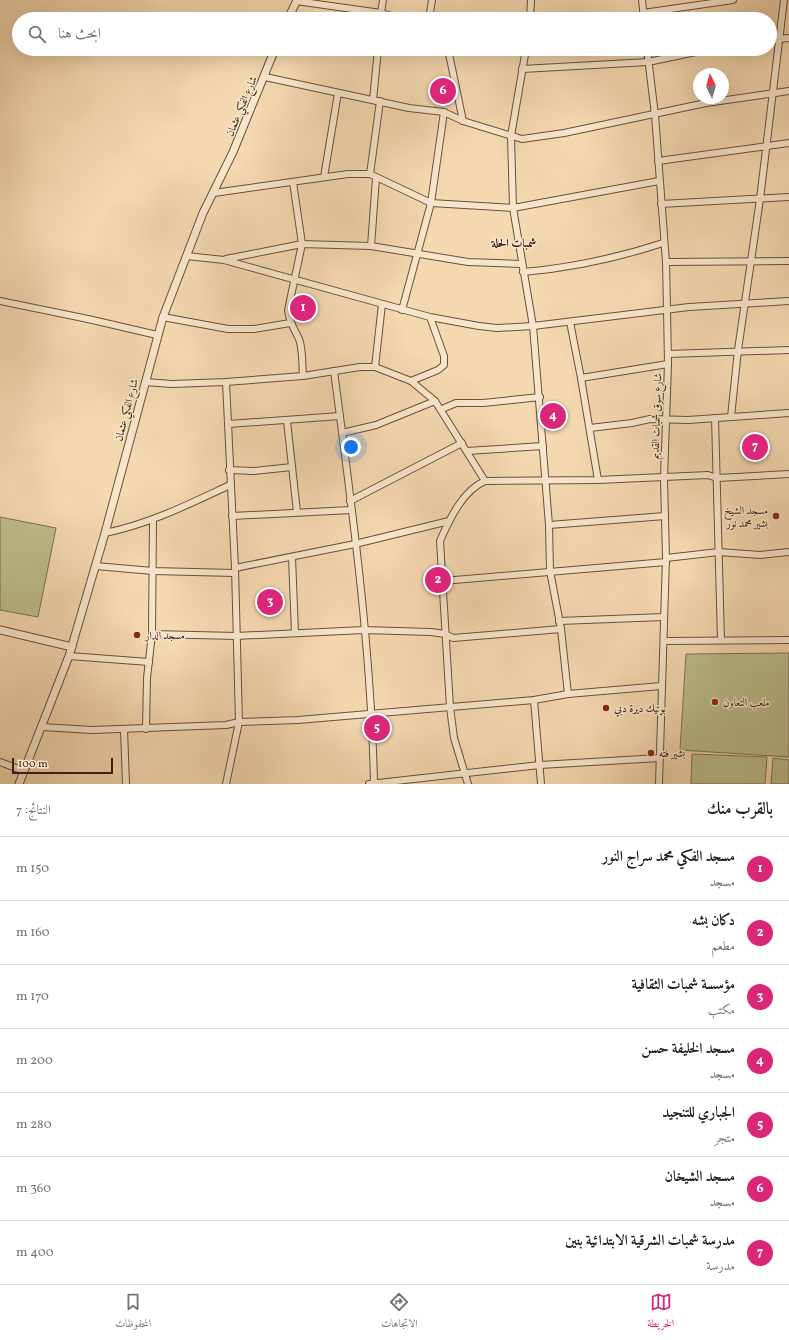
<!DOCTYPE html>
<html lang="ar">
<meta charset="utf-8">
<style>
body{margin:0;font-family:Vollkorn,Amiri,serif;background:#f2f2f2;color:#202124;direction:rtl}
.compass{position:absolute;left:693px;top:68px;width:36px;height:36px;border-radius:50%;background:#fff;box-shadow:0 4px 16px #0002;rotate:355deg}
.scale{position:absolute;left:12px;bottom:10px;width:101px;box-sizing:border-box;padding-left:4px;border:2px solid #3b2115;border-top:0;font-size:11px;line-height:14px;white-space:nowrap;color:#3b2115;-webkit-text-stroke:3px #f8e6cc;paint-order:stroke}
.you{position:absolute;left:351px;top:447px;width:14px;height:14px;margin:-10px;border:3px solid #fff;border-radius:50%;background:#1a73e8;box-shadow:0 0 0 6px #1a73e833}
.badge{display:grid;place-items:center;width:26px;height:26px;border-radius:50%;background:#db2777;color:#fff;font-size:13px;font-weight:700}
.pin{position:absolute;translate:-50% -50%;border:2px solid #fff;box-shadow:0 1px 4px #0006}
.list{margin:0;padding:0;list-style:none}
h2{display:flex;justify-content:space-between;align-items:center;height:52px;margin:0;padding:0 16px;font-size:17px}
h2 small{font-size:13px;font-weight:400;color:#757577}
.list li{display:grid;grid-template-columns:26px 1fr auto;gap:12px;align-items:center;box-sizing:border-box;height:64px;padding:0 16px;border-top:1px solid #e0e0e0}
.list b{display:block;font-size:15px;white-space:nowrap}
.list p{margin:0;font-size:13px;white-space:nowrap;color:#757577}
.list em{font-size:13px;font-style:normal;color:#757577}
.icon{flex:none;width:22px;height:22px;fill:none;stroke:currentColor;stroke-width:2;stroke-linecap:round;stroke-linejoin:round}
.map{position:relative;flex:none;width:789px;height:784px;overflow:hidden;direction:ltr}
.search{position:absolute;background:#fff;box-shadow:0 4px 16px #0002;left:12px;right:12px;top:12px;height:44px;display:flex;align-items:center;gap:10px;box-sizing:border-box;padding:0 14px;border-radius:22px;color:#757577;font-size:15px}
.sheet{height:500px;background:#fff}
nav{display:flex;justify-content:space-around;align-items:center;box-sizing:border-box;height:56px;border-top:1px solid #e0e0e0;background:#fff;font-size:11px;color:#757577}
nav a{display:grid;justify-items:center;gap:2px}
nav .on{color:#db2777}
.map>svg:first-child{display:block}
.green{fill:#bcbe8b;stroke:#7c7050}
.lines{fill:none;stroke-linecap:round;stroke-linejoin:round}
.minor-casing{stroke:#694f3c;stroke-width:8}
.tertiary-casing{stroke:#694f3c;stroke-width:9}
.minor{stroke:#f8e6cc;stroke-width:6}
.tertiary{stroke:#f8e6cc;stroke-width:7}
.poi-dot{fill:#8f2418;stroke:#f8e6cc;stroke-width:1.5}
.labels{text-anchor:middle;stroke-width:3;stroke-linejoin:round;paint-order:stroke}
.street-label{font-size:11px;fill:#3b2115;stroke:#f8e6cc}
.poi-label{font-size:11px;fill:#3b2115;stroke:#f8e6cc;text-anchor:start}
.neighbourhood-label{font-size:12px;font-weight:bold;fill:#3b2115;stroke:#f8e6cc}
</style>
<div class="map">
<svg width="789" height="784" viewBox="0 0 789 784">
<rect width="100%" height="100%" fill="#f4d8b0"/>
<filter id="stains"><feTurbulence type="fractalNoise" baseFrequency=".005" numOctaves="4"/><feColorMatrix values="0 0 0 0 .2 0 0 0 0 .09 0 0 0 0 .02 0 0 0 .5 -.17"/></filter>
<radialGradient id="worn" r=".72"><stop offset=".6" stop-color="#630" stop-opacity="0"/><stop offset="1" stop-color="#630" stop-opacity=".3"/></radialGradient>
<g class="green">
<polygon points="0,517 56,528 38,617 0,610"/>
<polygon points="789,653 789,757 680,750 686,654"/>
<polygon points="692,754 767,757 765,784 691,784"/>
<polygon points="773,758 789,760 789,784 771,784"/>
</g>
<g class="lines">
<defs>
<g id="minor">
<polyline points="642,0 644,19"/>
<polyline points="296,1 381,13 402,19"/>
<polyline points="643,13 733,0"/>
<polyline points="380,19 383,0"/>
<polyline points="429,19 432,0"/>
<polyline points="530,19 531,0"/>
<polyline points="770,40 789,38"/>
<polyline points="448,49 463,121"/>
<polyline points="526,49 511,136 513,208 533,326 549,525 550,571 561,629 568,694"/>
<polyline points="647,49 655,115 666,262 667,309 668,364 664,478 666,558 659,784"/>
<polyline points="522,69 648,62 710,49"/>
<polyline points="265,77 409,108 444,112 463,121 522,139 564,133 706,103 789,91"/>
<polyline points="373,100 378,49"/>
<polyline points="658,161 789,143"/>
<polyline points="370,174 380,101"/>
<polyline points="324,177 338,93"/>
<path d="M 293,182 L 302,244 L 288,310 C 289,322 294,328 299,339 C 303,349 302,365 303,376"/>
<polyline points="214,193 348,174 370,174 431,203 513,208 659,181"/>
<polyline points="661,204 789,197"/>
<polyline points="371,246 376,178"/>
<polyline points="187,256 224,260 430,317 479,326 497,328 533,326 689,307 789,301"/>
<polyline points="226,259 302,244 371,246 468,262 521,264"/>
<polyline points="666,262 789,261"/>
<path d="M 523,272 C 571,268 617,258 663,243"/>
<polyline points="0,301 88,319 157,335"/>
<polyline points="402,310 431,203 444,112"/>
<polyline points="163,317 228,329 254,329 290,323"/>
<polyline points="570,322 581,378 598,480"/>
<polyline points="668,354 789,350"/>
<polyline points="375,367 382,304"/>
<path d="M 334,371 C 352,508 371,645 374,783"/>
<polyline points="581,378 668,364"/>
<polyline points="411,381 438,370 444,365 444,356 430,317"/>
<polyline points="145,382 172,384 226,382 303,376 360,367 375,367 411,381 435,401 485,481"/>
<polyline points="442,409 456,403 483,403 540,397"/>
<polyline points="731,417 738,350 760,199 784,0"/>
<polyline points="715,418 721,640"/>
<polyline points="287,421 297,512"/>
<polyline points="228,424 340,416"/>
<polyline points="590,428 632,423 650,419 688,420 789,413"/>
<polyline points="342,433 376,425 435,401"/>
<polyline points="467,451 543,446"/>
<polyline points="229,470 253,471 292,467"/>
<polyline points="350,501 462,443"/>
<polyline points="232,516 351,510"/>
<polyline points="549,525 665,516"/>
<path d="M 105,533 C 150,524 189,504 230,485"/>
<polyline points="292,557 295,633"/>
<polyline points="666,558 719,552 760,555 789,552"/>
<polyline points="96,566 153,571 235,573"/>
<polyline points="235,568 355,544 449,521"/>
<polyline points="443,581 666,562"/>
<polyline points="559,621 664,617"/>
<polyline points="152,634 236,636 364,630 431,632 445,634 453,638 561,629"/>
<polyline points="664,641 789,640"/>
<polyline points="69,656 149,662"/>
<polyline points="534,700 541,784"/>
<polyline points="42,727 92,730 226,725 239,722 298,720 534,700 568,694 661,686"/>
<polyline points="124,729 126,784"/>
<polyline points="146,729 147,678 152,634 153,520"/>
<polyline points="0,762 24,771"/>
<polyline points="226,784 239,722 235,568 226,382"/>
<polyline points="369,784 540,765 660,758"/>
<path d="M 468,784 L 454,738 L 450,707 L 440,541 C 449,520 463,490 485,481 L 598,480 L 708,475 L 717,478 L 789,474"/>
</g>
<g id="tertiary">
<polyline points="288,19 297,0"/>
<polyline points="0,630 72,647"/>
<polyline points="19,784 69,656 105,533 163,317 203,213 233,152 275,49"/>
</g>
</defs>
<use href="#minor" class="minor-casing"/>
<use href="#tertiary" class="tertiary-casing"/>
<use href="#minor" class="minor"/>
<use href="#tertiary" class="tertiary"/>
</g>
<g class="poi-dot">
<circle cx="776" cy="516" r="4"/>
<circle cx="137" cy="635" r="4"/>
<circle cx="715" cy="702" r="4"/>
<circle cx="606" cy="708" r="4"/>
<circle cx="651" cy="753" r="4"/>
</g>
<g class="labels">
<g class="street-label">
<text transform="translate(241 106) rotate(-67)" y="4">شارع الفكي عثمان</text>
<text transform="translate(126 410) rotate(-75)" y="4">شارع الفكي عثمان</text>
<text transform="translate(656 416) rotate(-88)" y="4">شارع سوق شمبات القديم</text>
</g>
<g class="poi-label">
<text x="768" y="514" text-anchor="end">مسجد الشيخ<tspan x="768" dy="13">بشير محمد نور</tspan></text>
<text x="145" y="639">مسجد الدار</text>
<text x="723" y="706">ملعب التعاون</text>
<text x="614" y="712">بوتيك ديرة دبي</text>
<text x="659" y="757">بشير فته</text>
</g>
<g class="neighbourhood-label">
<text x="514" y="247">شمبات الحلة</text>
</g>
</g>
<rect width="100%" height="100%" filter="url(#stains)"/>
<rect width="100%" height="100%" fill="url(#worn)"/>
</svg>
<svg class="compass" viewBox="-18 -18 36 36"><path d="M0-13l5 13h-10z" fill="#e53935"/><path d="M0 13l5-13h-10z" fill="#757577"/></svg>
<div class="scale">100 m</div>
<div class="you"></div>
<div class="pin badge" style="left:303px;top:308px">1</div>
<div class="pin badge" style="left:438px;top:580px">2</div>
<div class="pin badge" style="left:270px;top:602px">3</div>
<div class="pin badge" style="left:553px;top:416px">4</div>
<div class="pin badge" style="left:377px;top:728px">5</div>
<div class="pin badge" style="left:443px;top:91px">6</div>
<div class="pin badge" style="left:755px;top:447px">7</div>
<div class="search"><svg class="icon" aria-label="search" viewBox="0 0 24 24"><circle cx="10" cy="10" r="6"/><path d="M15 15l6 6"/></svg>ابحث هنا</div>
</div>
<section class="sheet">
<h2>بالقرب منك<small>النتائج: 7</small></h2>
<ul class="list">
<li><span class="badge">1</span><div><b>مسجد الفكي محمد سراج النور</b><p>مسجد</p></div><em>150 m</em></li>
<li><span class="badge">2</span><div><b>دكان بشه</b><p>مطعم</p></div><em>160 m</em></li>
<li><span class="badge">3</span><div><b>مؤسسة شمبات الثقافية</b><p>مكتب</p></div><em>170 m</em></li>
<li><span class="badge">4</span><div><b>مسجد الخليفة حسن</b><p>مسجد</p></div><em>200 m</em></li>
<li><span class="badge">5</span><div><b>الجباري للتنجيد</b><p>متجر</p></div><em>280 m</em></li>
<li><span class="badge">6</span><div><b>مسجد الشيخان</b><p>مسجد</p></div><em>360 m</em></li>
<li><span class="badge">7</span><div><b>مدرسة شمبات الشرقية الابتدائية بنين</b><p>مدرسة</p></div><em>400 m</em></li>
</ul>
</section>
<nav>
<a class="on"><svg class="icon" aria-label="map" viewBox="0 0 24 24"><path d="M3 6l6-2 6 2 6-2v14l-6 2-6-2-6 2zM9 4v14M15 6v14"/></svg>الخريطة</a>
<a><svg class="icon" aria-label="directions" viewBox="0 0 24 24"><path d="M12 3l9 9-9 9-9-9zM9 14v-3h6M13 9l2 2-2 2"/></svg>الاتجاهات</a>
<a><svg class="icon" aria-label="saved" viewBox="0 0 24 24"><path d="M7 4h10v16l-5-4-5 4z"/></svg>المحفوظات</a>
</nav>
